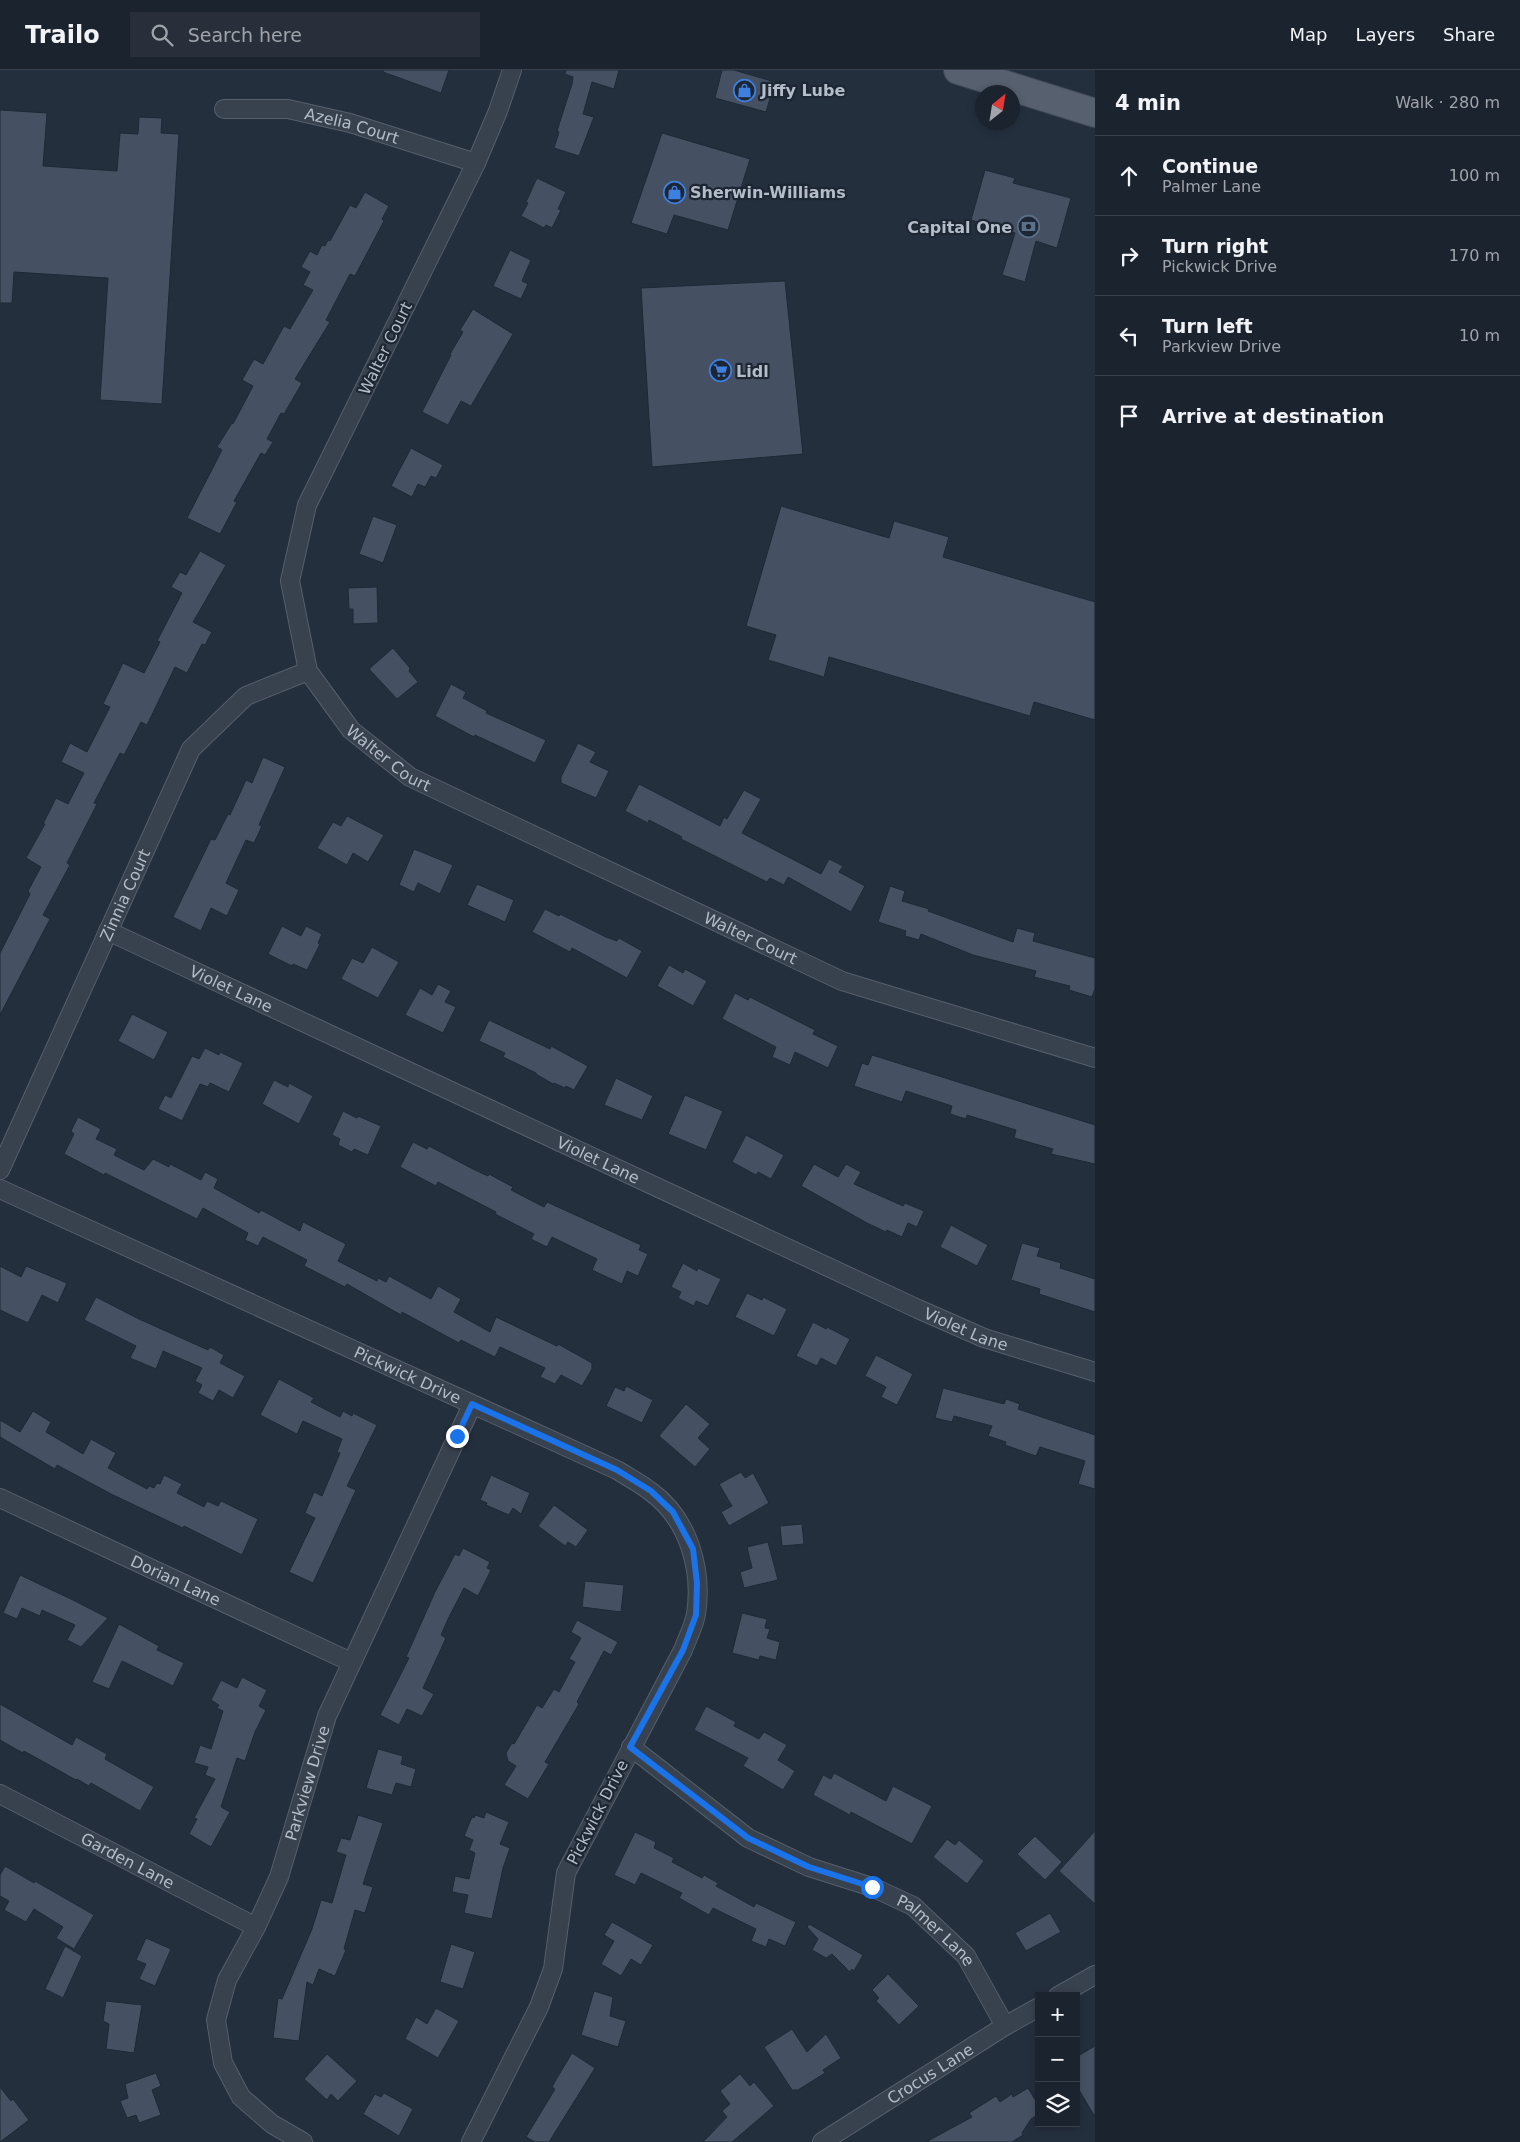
<!DOCTYPE html>
<meta charset="utf-8">
<style>
body{margin:0;font-family:"DejaVu Sans",sans-serif;background:#282f3a;color:#f1f3f6}
.controls{position:absolute;right:15px;bottom:15px;display:grid;overflow:hidden;border-radius:0px;box-shadow:0 2px 8px #0003}
.controls button{width:45px;height:45px;display:grid;place-items:center;padding:0;border:0;border-bottom:1px solid #39404a;background:#1b232e;color:#f1f3f6;font:25px sans-serif}
.compass{position:absolute;left:975px;top:15px;width:45px;height:45px;border-radius:50%;background:#1b232e;box-shadow:0 2px 8px #0003;rotate:30deg}
.stop{position:absolute;width:15px;height:15px;margin:-11px;border:4px solid #1a73e8;border-radius:50%;background:#fff}
.stop.end{background:#1a73e8;border-color:#fff;box-shadow:0 1px 5px #0008}
.list{margin:0;padding:0;list-style:none}
h2{display:flex;justify-content:space-between;align-items:center;height:65px;margin:0;padding:0 20px;font-size:21px}
h2 small{font-size:16px;font-weight:400;color:#a0a4aa}
.list li{display:grid;grid-template-columns:32px 1fr auto;gap:15px;align-items:center;box-sizing:border-box;height:80px;padding:0 20px;border-top:1px solid #39404a}
.list b{display:block;font-size:19px;white-space:nowrap}
.list p{margin:0;font-size:16px;white-space:nowrap;color:#a0a4aa}
.list em{font-size:16px;font-style:normal;color:#a0a4aa}
.icon{flex:none;width:28px;height:28px;fill:none;stroke:currentColor;stroke-width:2;stroke-linecap:round;stroke-linejoin:round}
.map{position:relative;flex:none;width:1095px;height:2072px;overflow:hidden}
header{display:flex;align-items:center;gap:30px;box-sizing:border-box;height:70px;padding:0 25px;background:#1b232e;border-bottom:1px solid #39404a}
header strong{font-size:24px}
nav{display:flex;gap:28px;margin-inline-start:auto;font-size:18px}
.search{width:350px;height:45px;background:#282f3a;display:flex;align-items:center;gap:12px;box-sizing:border-box;padding:0 18px;border-radius:0px;color:#a0a4aa;font-size:19px}
main{display:flex}
aside{flex:1;background:#1b232e}
.map>svg:first-child{display:block}
.building{fill:#455162;stroke:#1f2835}
.lines{fill:none;stroke-linecap:round;stroke-linejoin:round}
.minor-casing{stroke:#565f6c;stroke-width:20}
.primary-casing{stroke:#414a57;stroke-width:30}
.minor{stroke:#38414e;stroke-width:18}
.primary{stroke:#56606e;stroke-width:28}
.route{stroke:#1a73e8;stroke-width:6}
.labels{text-anchor:middle;stroke-width:4.5;stroke-linejoin:round;paint-order:stroke}
.poi-label{font-size:16px;font-weight:bold;fill:#b4bcc9;stroke:#1d2633;text-anchor:start}
.street-label{font-size:16px;fill:#b4bcc9;stroke:#1d2633}
</style>
<header>
<strong>Trailo</strong>
<div class="search"><svg class="icon" aria-label="search" viewBox="0 0 24 24"><circle cx="10" cy="10" r="6"/><path d="M15 15l6 6"/></svg>Search here</div>
<nav><a>Map</a><a>Layers</a><a>Share</a></nav>
</header>
<main>
<div class="map">
<svg width="1095" height="2072" viewBox="0 0 1095 2072">
<rect width="100%" height="100%" fill="#242f3e"/>
<g class="building">
<polygon points="384,0 449,0 441,23 383,2"/>
<polygon points="566,0 619,0 614,19 592,12 583,44 594,47 579,86 554,78 559,62 557,61 572,14 573,7 565,4"/>
<polygon points="722,0 734,0 775,12 766,42 715,28"/>
<polygon points="0,40 47,43 43,96 117,101 120,63 138,64 139,47 162,48 161,63 179,64 162,334 100,330 108,208 14,202 12,233 0,233"/>
<polygon points="662,63 750,89 728,160 674,145 667,164 631,153"/>
<polygon points="985,100 1015,108 1013,113 1071,128 1057,178 1036,171 1025,212 1002,205 1015,163 971,150"/>
<polygon points="537,108 566,122 558,139 561,140 552,158 546,155 544,158 521,146 528,133 526,132"/>
<polygon points="365,122 389,136 382,149 384,151 355,206 350,204 326,250 330,252 295,309 302,313 284,344 281,343 267,369 273,372 265,385 261,383 234,431 237,432 220,464 187,448 222,380 217,377 232,353 233,354 253,316 242,310 254,289 263,294 284,256 290,259 313,220 303,215 310,202 301,197 310,181 317,185 322,175 325,176 328,170 330,171 350,135 356,138"/>
<polygon points="510,180 531,190 522,211 528,214 521,229 493,216"/>
<polygon points="785,211 803,384 652,397 641,218"/>
<polygon points="473,239 513,264 471,336 461,331 448,355 422,342 451,285 450,284 463,262 460,260"/>
<polygon points="411,378 443,395 436,408 431,406 425,417 418,414 412,427 391,416"/>
<polygon points="781,436 889,468 894,451 949,467 943,487 1095,532 1095,650 1034,632 1030,646 829,587 824,607 768,590 776,565 746,556"/>
<polygon points="373,446 397,455 383,493 359,484"/>
<polygon points="200,481 226,495 193,552 212,562 205,575 202,574 187,603 175,597 147,655 141,652 124,685 120,683 94,733 97,734 67,793 70,795 43,845 50,849 0,945 0,883 26,832 30,824 28,821 41,797 26,788 45,754 43,754 56,728 68,734 84,703 61,692 70,673 87,682 110,637 103,634 123,593 144,603 160,572 157,571 182,523 171,517 180,502 186,505"/>
<polygon points="377,517 378,553 353,554 353,539 349,539 348,518"/>
<polygon points="393,578 410,598 409,601 418,612 397,629 369,599"/>
<polygon points="451,614 466,622 463,628 487,641 486,643 546,670 535,693 475,665 474,667 435,646"/>
<polygon points="578,673 596,682 590,692 609,701 596,728 561,713 561,707"/>
<polygon points="263,687 285,697 259,755 262,756 254,773 246,770 226,813 239,820 227,846 211,838 201,861 173,847 211,769 215,770 228,744 230,745 246,710 252,713"/>
<polygon points="639,714 720,756 724,747 727,749 744,720 761,729 742,763 821,804 829,789 843,796 839,802 865,816 851,842 788,807 784,815 770,808 767,812 681,769 682,767 649,750 648,753 625,741"/>
<polygon points="347,746 384,765 368,792 353,783 347,795 317,778 333,752 341,756"/>
<polygon points="414,779 453,795 440,824 418,813 414,822 399,815"/>
<polygon points="477,814 514,830 505,852 467,835"/>
<polygon points="890,816 905,821 902,831 929,839 928,841 1013,872 1017,858 1035,863 1033,871 1095,888 1095,918 1092,927 1069,920 1070,916 1034,907 1036,901 973,885 921,864 919,870 905,866 906,861 878,852"/>
<polygon points="545,839 559,846 560,844 606,867 617,871 619,868 642,881 627,908 572,878 570,882 532,862"/>
<polygon points="282,856 301,866 306,856 322,864 318,873 320,874 307,900 293,894 292,896 268,884"/>
<polygon points="372,877 399,892 378,928 341,909 352,888 363,893"/>
<polygon points="669,895 683,903 685,899 707,911 693,936 657,916"/>
<polygon points="438,914 451,921 445,932 456,937 443,963 405,945 420,918 432,925"/>
<polygon points="735,923 748,930 750,927 815,960 813,964 838,976 828,998 795,982 790,995 772,987 776,977 722,949"/>
<polygon points="132,944 168,962 154,990 118,971"/>
<polygon points="489,950 550,979 551,976 588,996 574,1020 566,1016 565,1018 554,1013 553,1014 536,1004 536,1003 503,987 505,983 479,971"/>
<polygon points="205,978 219,985 220,982 243,993 229,1022 210,1013 208,1017 200,1014 182,1051 158,1039 165,1025 171,1028 192,986 199,989"/>
<polygon points="872,985 1095,1055 1095,1094 1051,1084 1053,1079 1014,1068 1016,1060 967,1045 966,1049 950,1044 952,1036 906,1021 902,1032 854,1016 862,993 868,995"/>
<polygon points="616,1008 653,1026 642,1050 604,1035"/>
<polygon points="274,1010 288,1017 289,1013 313,1026 299,1054 262,1034"/>
<polygon points="685,1025 723,1041 706,1080 668,1064"/>
<polygon points="343,1041 357,1048 358,1046 381,1056 368,1085 354,1079 352,1082 338,1075 340,1069 332,1065"/>
<polygon points="78,1047 101,1059 96,1069 117,1079 114,1085 144,1100 153,1089 169,1097 170,1094 201,1110 205,1102 218,1109 214,1118 259,1143 261,1140 300,1161 303,1152 346,1174 338,1191 377,1211 378,1208 386,1212 389,1206 431,1229 438,1216 461,1229 454,1242 490,1262 496,1247 557,1276 558,1274 592,1293 592,1299 582,1316 561,1305 555,1314 540,1307 545,1298 500,1277 495,1287 461,1270 459,1273 402,1242 401,1245 347,1214 345,1217 304,1196 307,1190 263,1167 258,1176 245,1170 248,1163 203,1138 197,1149 105,1103 104,1105 64,1084 74,1064 71,1061"/>
<polygon points="746,1065 784,1085 771,1109 758,1102 756,1105 732,1092"/>
<polygon points="413,1072 427,1079 429,1076 475,1100 488,1106 489,1104 513,1117 511,1120 544,1137 547,1132 641,1175 639,1180 648,1184 638,1206 627,1201 622,1214 592,1200 597,1189 552,1167 547,1177 531,1169 534,1164 495,1144 496,1142 438,1112 436,1116 400,1097"/>
<polygon points="814,1094 838,1107 846,1094 861,1102 854,1114 903,1136 905,1133 924,1141 917,1157 908,1153 902,1167 887,1160 886,1162 867,1153 801,1116"/>
<polygon points="951,1155 988,1175 977,1196 940,1177"/>
<polygon points="1022,1173 1040,1178 1037,1186 1061,1193 1060,1198 1095,1209 1095,1242 1039,1224 1040,1219 1011,1210"/>
<polygon points="683,1193 697,1201 698,1198 721,1209 708,1236 696,1231 694,1236 678,1228 681,1222 671,1217"/>
<polygon points="0,1196 21,1207 26,1196 67,1213 58,1233 42,1225 28,1253 0,1240"/>
<polygon points="747,1223 762,1230 763,1227 787,1239 774,1266 735,1247"/>
<polygon points="96,1227 139,1249 208,1280 210,1277 224,1285 220,1293 245,1306 233,1328 219,1320 213,1331 198,1323 202,1315 195,1311 202,1298 163,1281 156,1299 130,1288 136,1276 84,1250"/>
<polygon points="813,1252 826,1259 827,1257 850,1269 836,1296 821,1288 817,1296 796,1286"/>
<polygon points="876,1285 913,1304 897,1335 881,1327 886,1317 865,1306"/>
<polygon points="279,1309 314,1328 311,1332 340,1347 343,1341 352,1346 353,1343 377,1355 347,1416 356,1420 313,1513 289,1502 315,1448 305,1443 314,1422 322,1426 340,1383 337,1382 342,1369 303,1351 297,1364 260,1345"/>
<polygon points="626,1316 653,1330 642,1353 606,1336 615,1317 624,1321"/>
<polygon points="943,1318 1004,1334 1006,1329 1020,1334 1018,1339 1095,1365 1095,1419 1078,1414 1085,1391 1040,1377 1036,1386 1005,1375 1006,1372 988,1366 992,1356 954,1346 952,1352 935,1348"/>
<polygon points="686,1334 710,1354 698,1368 710,1379 695,1397 659,1366"/>
<polygon points="33,1341 51,1352 46,1362 83,1384 91,1369 116,1383 108,1398 147,1419 149,1416 154,1418 157,1413 160,1414 164,1405 182,1414 177,1423 204,1437 207,1431 218,1436 221,1431 258,1449 242,1485 184,1456 183,1458 113,1425 57,1395 55,1399 0,1367 0,1350 20,1362"/>
<polygon points="741,1402 745,1408 753,1403 769,1433 729,1456 721,1442 732,1436 719,1414"/>
<polygon points="491,1405 530,1423 521,1444 513,1438 509,1445 486,1435 487,1433 480,1430"/>
<polygon points="554,1435 588,1460 576,1477 568,1472 565,1476 538,1456"/>
<polygon points="802,1454 804,1474 782,1476 780,1456"/>
<polygon points="768,1472 778,1510 744,1518 740,1502 752,1498 747,1477"/>
<polygon points="463,1478 490,1492 487,1498 491,1500 478,1526 464,1518 449,1547 441,1565 446,1568 423,1618 434,1624 422,1646 407,1639 399,1655 380,1645 409,1588 406,1587 435,1522 455,1484 459,1486"/>
<polygon points="20,1505 73,1530 108,1548 81,1577 67,1570 75,1555 42,1540 40,1546 22,1538 17,1549 3,1543"/>
<polygon points="585,1511 624,1515 621,1542 582,1537"/>
<polygon points="742,1543 767,1549 765,1558 770,1559 767,1568 780,1572 776,1590 760,1586 759,1590 732,1583"/>
<polygon points="577,1550 618,1572 611,1585 604,1581 577,1632 579,1634 545,1692 549,1694 528,1729 504,1715 516,1696 508,1691 506,1683 512,1673 514,1674 537,1635 542,1638 554,1619 559,1622 575,1592 569,1589 581,1568 571,1562"/>
<polygon points="119,1554 159,1576 157,1580 184,1593 173,1616 122,1591 109,1619 92,1612"/>
<polygon points="242,1607 267,1620 259,1636 266,1640 255,1662 245,1691 237,1688 221,1737 230,1742 211,1777 189,1764 197,1749 194,1748 215,1709 205,1705 208,1697 194,1693 200,1675 211,1679 223,1641 217,1638 219,1635 211,1630 221,1610 237,1618"/>
<polygon points="0,1634 72,1675 76,1667 107,1684 105,1689 154,1717 140,1741 91,1713 89,1716 77,1709 76,1710 24,1681 23,1683 0,1670"/>
<polygon points="706,1636 736,1652 734,1656 759,1669 764,1662 787,1675 778,1690 795,1701 783,1720 743,1696 748,1688 694,1660"/>
<polygon points="378,1679 403,1686 401,1694 416,1699 411,1717 396,1713 392,1725 366,1718"/>
<polygon points="834,1703 886,1731 893,1716 932,1736 912,1774 851,1742 850,1745 813,1725 823,1705 831,1709"/>
<polygon points="486,1742 509,1752 500,1774 510,1778 503,1798 492,1849 464,1843 468,1825 452,1822 455,1806 469,1809 475,1783 469,1780 473,1770 464,1766 472,1747 474,1748 475,1745 484,1748"/>
<polygon points="358,1745 383,1753 363,1814 373,1817 365,1843 355,1840 344,1879 346,1880 335,1906 319,1899 313,1915 307,1912 299,1971 273,1968 278,1928 282,1929 312,1859 321,1830 332,1833 346,1785 336,1782 341,1768 350,1770"/>
<polygon points="1095,1761 1095,1834 1059,1801"/>
<polygon points="635,1762 656,1772 654,1778 674,1788 672,1792 702,1808 704,1805 718,1813 716,1816 754,1837 756,1833 796,1852 785,1876 769,1869 766,1877 751,1871 756,1859 713,1838 709,1845 679,1828 682,1823 641,1803 635,1815 614,1805"/>
<polygon points="1035,1766 1062,1792 1045,1810 1017,1784"/>
<polygon points="947,1769 955,1775 959,1770 984,1791 967,1814 933,1787"/>
<polygon points="5,1796 34,1813 35,1811 94,1845 74,1879 56,1868 63,1857 34,1839 26,1852 4,1840 9,1831 0,1826 0,1805"/>
<polygon points="1050,1843 1061,1862 1026,1881 1015,1863"/>
<polygon points="612,1852 653,1875 641,1895 631,1889 621,1906 601,1894 614,1871 604,1865"/>
<polygon points="809,1854 863,1885 854,1901 852,1899 850,1902 832,1884 826,1888 812,1880 818,1869 807,1857"/>
<polygon points="146,1868 171,1879 155,1916 139,1909 146,1894 136,1890"/>
<polygon points="451,1874 475,1882 463,1919 440,1912"/>
<polygon points="65,1876 82,1886 63,1928 45,1919"/>
<polygon points="888,1904 919,1936 899,1955 876,1931 879,1928 872,1920"/>
<polygon points="594,1921 613,1927 610,1946 626,1951 618,1977 581,1965"/>
<polygon points="106,1931 142,1935 134,1983 106,1979 109,1954 103,1951"/>
<polygon points="436,1938 459,1951 438,1988 405,1969 416,1947 427,1954"/>
<polygon points="792,1959 807,1982 826,1964 841,1988 823,2000 825,2003 798,2020 792,2020 764,1977"/>
<polygon points="1095,1976 1095,2047 1076,2015 1076,1987"/>
<polygon points="572,1983 595,1998 549,2072 535,2072 526,2067 555,2019 552,2017 557,2008"/>
<polygon points="327,1984 357,2011 338,2031 331,2024 327,2030 304,2009"/>
<polygon points="156,2003 161,2016 152,2020 161,2045 139,2053 136,2045 127,2048 120,2031 128,2028 125,2014"/>
<polygon points="740,2004 750,2016 754,2012 774,2036 732,2072 703,2072 727,2047 722,2041 730,2034 720,2021"/>
<polygon points="0,2017 11,2031 13,2029 29,2050 0,2072"/>
<polygon points="1028,2018 1039,2036 1039,2044 1031,2049 1022,2063 1023,2065 1012,2072 926,2072 972,2047 969,2043 996,2026 1000,2032 1012,2024 1013,2027"/>
<polygon points="384,2023 413,2039 399,2066 363,2044 375,2024 381,2027"/>
</g>
<g class="lines">
<defs>
<g id="minor">
<path id="s1" d="M 512,0 L 498,41 L 476,93 L 307,435 L 290,511 L 308,601 L 351,660 L 410,707 L 842,911 L 1095,988"/>
<path id="s2" d="M 224,39 L 288,39 L 350,53 L 476,93"/>
<path id="s3" d="M 108,861 L 918,1239 L 984,1268 L 1095,1302"/>
<path id="s4" d="M 0,1100 L 191,679 L 246,626 L 308,601"/>
<path id="s5" d="M 0,1119 L 617,1400 C 628,1407 640,1413 650,1421 C 688,1448 703,1499 696,1544 C 694,1556 687,1569 683,1580 L 566,1803 L 553,1899 L 539,1937 L 471,2072"/>
<path id="s6" d="M 0,1428 L 351,1592"/>
<path id="s7" d="M 631,1677 L 748,1768 L 809,1797 L 872,1817 L 913,1836 L 966,1886 L 1005,1956"/>
<path id="s8" d="M 0,1724 L 256,1857"/>
<polyline points="1058,1926 1095,1905"/>
<path id="s9" d="M 303,2072 L 272,2054 L 241,2027 L 223,1993 L 216,1950 L 227,1910 L 256,1857 L 279,1807 L 327,1646 L 472,1335"/>
<path id="s10" d="M 822,2072 L 1005,1956 L 1039,1937"/>
</g>
<polyline id="primary" points="958,0 1095,43"/>
</defs>
<use href="#minor" class="minor-casing"/>
<use href="#primary" class="primary-casing"/>
<use href="#minor" class="minor"/>
<use href="#primary" class="primary"/>
</g>
<g class="lines">
<polyline class="route" points="457,1366 472,1334 617,1400 651,1421 673,1442 693,1479 697,1513 696,1545 683,1580 630,1677 748,1768 809,1797 872,1817"/>
</g>
<defs>
<symbol id="shop-ring" viewBox="-11 -11 22 22"><circle r="9.5" fill="#1d2633" stroke="#3f7fe0" stroke-width="1.5"/><path d="M-5-2.5h2.3a2.7 3.5 0 0 1 5.4 0H5L5.5 6h-11ZM-1.5-2.5h3a1.5 2.3 0 0 0-3 0Z" fill="#3f7fe0"/></symbol>
<symbol id="bank-ring" viewBox="-11 -11 22 22"><circle r="9.5" fill="#1d2633" stroke="#5c6f8a" stroke-width="1.5"/><path d="M-6-4H6V4H-6ZM0-2.3a2.3 2.3 0 1 0 0 4.6a2.3 2.3 0 1 0 0-4.6Z" fill="#5c6f8a"/></symbol>
<symbol id="supermarket-ring" viewBox="-11 -11 22 22"><circle r="9.5" fill="#1d2633" stroke="#3f7fe0" stroke-width="1.5"/><path d="M-6-5.5h2.5l.6 2H6L4.5 2H-2.5L-4.4-4H-6ZM-1.5 3.2a1.3 1.3 0 1 0 .1 0ZM3 3.2a1.3 1.3 0 1 0 .1 0Z" fill="#3f7fe0"/></symbol>
</defs>
<g fill-rule="evenodd">
<use href="#shop-ring" x="732" y="8" width="25" height="25"/>
<use href="#shop-ring" x="662" y="110" width="25" height="25"/>
<use href="#bank-ring" x="1016" y="144" width="25" height="25"/>
<use href="#supermarket-ring" x="708" y="288" width="25" height="25"/>
</g>
<g class="labels">
<g class="poi-label">
<text x="761" y="26">Jiffy Lube</text>
<text x="690" y="128">Sherwin-Williams</text>
<text x="1012" y="163" text-anchor="end">Capital One</text>
<text x="736" y="307">Lidl</text>
</g>
<g class="street-label">
<text dy="6" stroke="none"><textPath href="#s2" startOffset="130">Azelia Court</textPath></text>
<text transform="translate(385 278) rotate(-64)" y="6">Walter Court</text>
<text dy="6" stroke="none"><textPath href="#s1" startOffset="771">Walter Court</textPath></text>
<text dy="6" stroke="none"><textPath href="#s4" startOffset="302">Zinnia Court</textPath></text>
<text dy="6" stroke="none"><textPath href="#s1" startOffset="1176">Walter Court</textPath></text>
<text dy="6" stroke="none"><textPath href="#s3" startOffset="136">Violet Lane</textPath></text>
<text dy="6" stroke="none"><textPath href="#s3" startOffset="541">Violet Lane</textPath></text>
<text dy="6" stroke="none"><textPath href="#s3" startOffset="946">Violet Lane</textPath></text>
<text dy="6" stroke="none"><textPath href="#s5" startOffset="448">Pickwick Drive</textPath></text>
<text dy="6" stroke="none"><textPath href="#s6" startOffset="194">Dorian Lane</textPath></text>
<text dy="6" stroke="none"><textPath href="#s9" startOffset="414">Parkview Drive</textPath></text>
<text transform="translate(597 1742) rotate(-63)" y="6">Pickwick Drive</text>
<text dy="6" stroke="none"><textPath href="#s8" startOffset="144">Garden Lane</textPath></text>
<text dy="6" stroke="none"><textPath href="#s7" startOffset="360">Palmer Lane</textPath></text>
<text dy="6" stroke="none"><textPath href="#s10" startOffset="128">Crocus Lane</textPath></text>
</g>
</g>
</svg>
<div class="controls">
<button>+</button>
<button>−</button>
<button><svg class="icon" aria-label="layers" viewBox="0 0 24 24"><path d="M12 4l9 5-9 5-9-5zM3 14l9 5 9-5"/></svg></button>
</div>
<svg class="compass" viewBox="-18 -18 36 36"><path d="M0-13l5 13h-10z" fill="#e53935"/><path d="M0 13l5-13h-10z" fill="#a0a4aa"/></svg>
<div class="stop" style="left:872px;top:1817px"></div>
<div class="stop end" style="left:457px;top:1366px"></div>
</div>
<aside>
<h2>4 min<small>Walk · 280 m</small></h2>
<ul class="list">
<li><svg class="icon" aria-label="ahead" viewBox="0 0 24 24"><path d="M12 20V5M6 11l6-6 6 6"/></svg><div><b>Continue</b><p>Palmer Lane</p></div><em>100 m</em></li>
<li><svg class="icon" aria-label="right" viewBox="0 0 24 24"><path d="M7 20v-9h11M14 6l5 5-5 5"/></svg><div><b>Turn right</b><p>Pickwick Drive</p></div><em>170 m</em></li>
<li><svg class="icon" aria-label="left" viewBox="0 0 24 24"><path d="M17 20v-9H6M10 6l-5 5 5 5"/></svg><div><b>Turn left</b><p>Parkview Drive</p></div><em>10 m</em></li>
<li><svg class="icon" aria-label="arrive" viewBox="0 0 24 24"><path d="M6 21V4h12l-3 4 3 4H6"/></svg><div><b>Arrive at destination</b></div></li>
</ul>
</aside>
</main>
